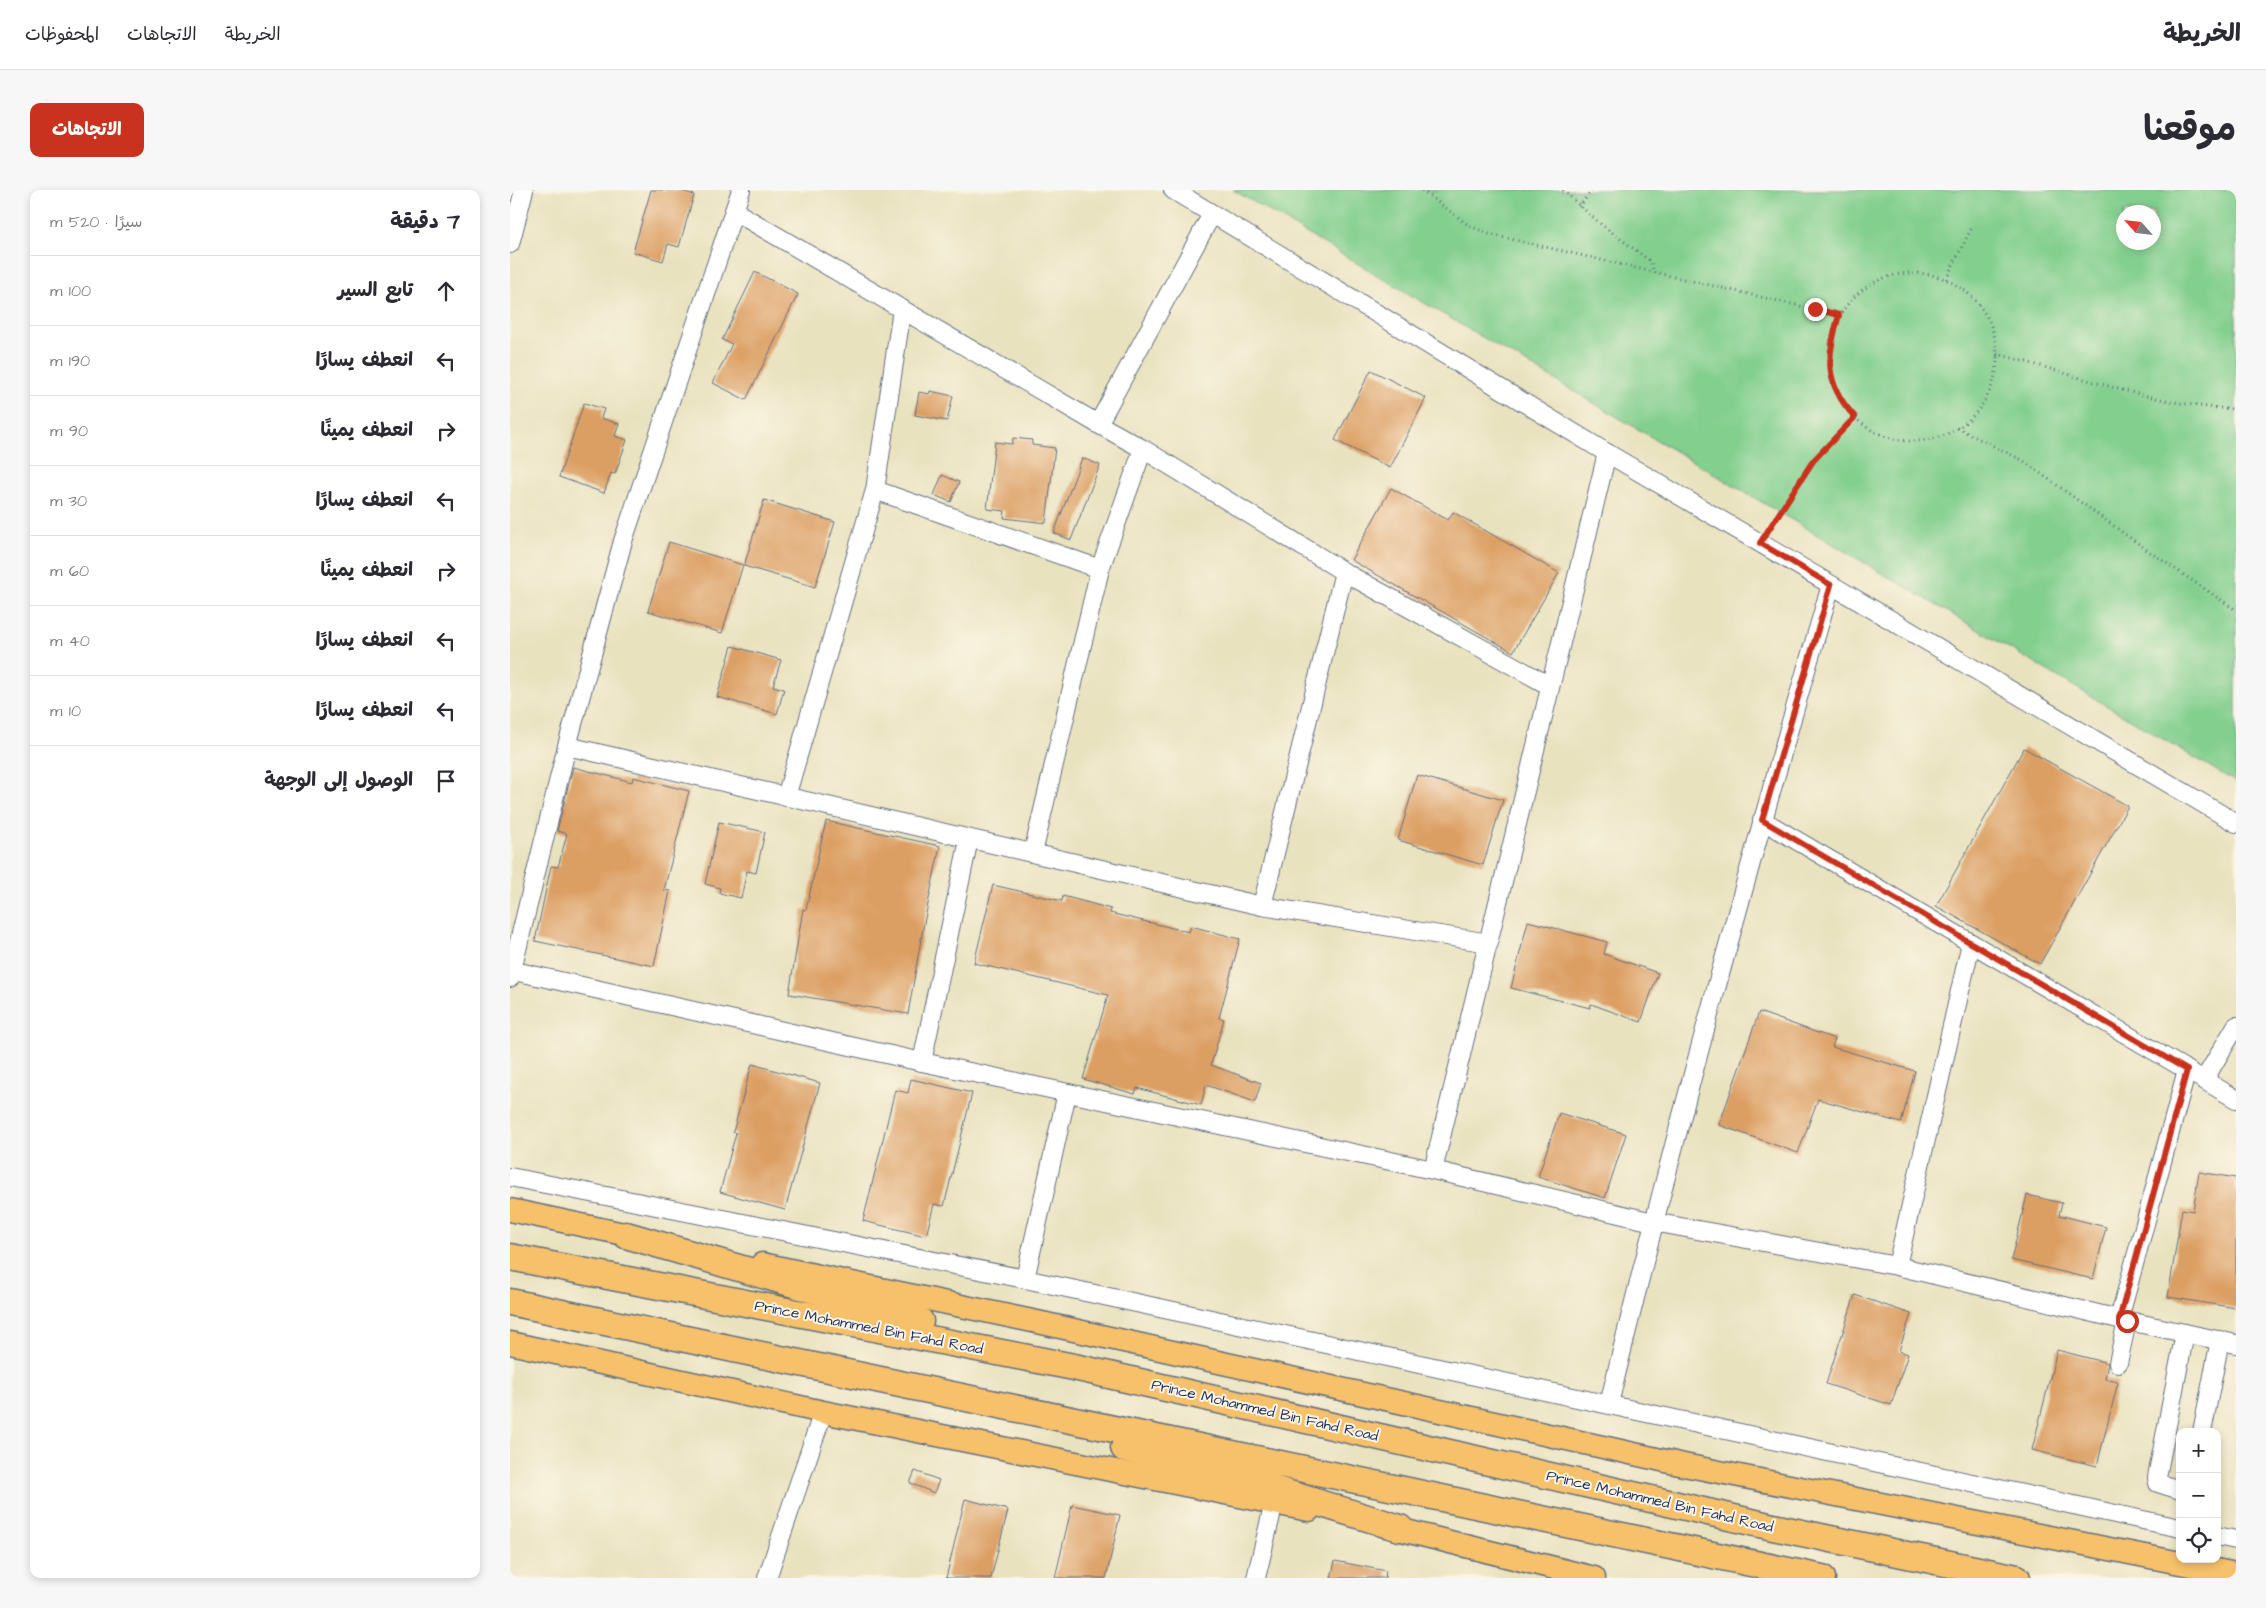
<!DOCTYPE html>
<html lang="ar">
<meta charset="utf-8">
<style>
body{margin:0;font-family:"Architects Daughter","Playpen Sans Arabic",sans-serif;background:#f7f7f7;color:#2b2b33;direction:rtl}
.controls{position:absolute;right:15px;bottom:15px;display:grid;overflow:hidden;border-radius:10px;box-shadow:0 2px 8px #0003}
.controls button{width:45px;height:45px;display:grid;place-items:center;padding:0;border:0;border-bottom:1px solid #e1e1e2;background:#fff;color:#2b2b33;font:25px sans-serif}
.compass{position:absolute;left:1606px;top:15px;width:45px;height:45px;border-radius:50%;background:#fff;box-shadow:0 2px 8px #0003;rotate:297deg}
.stop{position:absolute;width:15px;height:15px;margin:-11px;border:4px solid #c8321e;border-radius:50%;background:#fff}
.stop.end{background:#c8321e;border-color:#fff;box-shadow:0 1px 5px #0008}
.list{margin:0;padding:0;list-style:none}
h2{display:flex;justify-content:space-between;align-items:center;height:65px;margin:0;padding:0 20px;font-size:21px}
h2 small{font-size:16px;font-weight:400;color:#7c7c81}
.list li{display:grid;grid-template-columns:32px 1fr auto;gap:15px;align-items:center;box-sizing:border-box;height:70px;padding:0 20px;border-top:1px solid #e1e1e2}
.list b{display:block;font-size:19px;white-space:nowrap}
.list em{font-size:16px;font-style:normal;color:#7c7c81}
.icon{flex:none;width:28px;height:28px;fill:none;stroke:currentColor;stroke-width:2;stroke-linecap:round;stroke-linejoin:round}
.map{position:relative;flex:none;width:1726px;height:1388px;overflow:hidden;direction:ltr;border-radius:10px}
header{display:flex;align-items:center;gap:30px;box-sizing:border-box;height:70px;padding:0 25px;background:#fff;border-bottom:1px solid #e1e1e2}
header strong{font-size:24px}
nav{display:flex;gap:28px;margin-inline-start:auto;font-size:18px}
.intro{display:flex;align-items:center;justify-content:space-between;box-sizing:border-box;height:120px;padding:0 30px}
h1{margin:0;font-size:35px}
.button{padding:12px 22px;border-radius:10px;background:#c8321e;color:#fff;font-size:18px;font-weight:700}
main{display:flex;gap:30px;padding:0 30px}
aside{flex:1;background:#fff;border-radius:10px;box-shadow:0 2px 8px #0003}
.map>svg:first-child{display:block}
.green{fill:#82cf8e;stroke:#4e7f76;fill-rule:evenodd}
.building{fill:#dc9f64}
.lines{fill:none;stroke-linecap:round;stroke-linejoin:round}
.minor-casing{stroke:#636e80;stroke-width:20}
.major-casing{stroke:#636e80;stroke-width:25}
.highway-casing{stroke:#636e80;stroke-width:29}
.path{stroke:#636e80;stroke-width:3;stroke-dasharray:1 4;stroke-linecap:butt}
.minor{stroke:#fff;stroke-width:18}
.major{stroke:#f6c16b;stroke-width:22}
.highway{stroke:#f6c16b;stroke-width:26}
.route{stroke:#c8321e;stroke-width:6}
.labels{text-anchor:middle;stroke-width:4;stroke-linejoin:round;paint-order:stroke}
.street-label{font-size:15px;fill:#1b2f5e;stroke:#fcf5e5}
</style>
<header>
<strong>الخريطة</strong>
<nav><a>الخريطة</a><a>الاتجاهات</a><a>المحفوظات</a></nav>
</header>
<div class="intro"><h1>موقعنا</h1><a class="button">الاتجاهات</a></div>
<main>
<div class="map">
<svg width="1726" height="1388" viewBox="0 0 1726 1388">
<rect width="100%" height="100%" fill="#fcf5e5"/>
<filter id="ink" filterUnits="userSpaceOnUse"><feTurbulence type="fractalNoise" baseFrequency=".02" numOctaves="2"/><feDisplacementMap in="SourceGraphic" scale="10" xChannelSelector="R" yChannelSelector="G"/><feConvolveMatrix kernelMatrix="1 2 1 2 8 2 1 2 1" color-interpolation-filters="sRGB"/></filter>
<filter id="wash" filterUnits="userSpaceOnUse"><feTurbulence type="fractalNoise" baseFrequency=".0096" numOctaves="4" result="noise"/><feDisplacementMap in="SourceGraphic" scale="20" xChannelSelector="R" yChannelSelector="G"/><feGaussianBlur stdDeviation="1.12" result="paint"/><feColorMatrix in="noise" values="0 0 0 0 0 0 0 0 0 0 0 0 0 0 0 0 0 1.4 0 .05"/><feComposite in="paint" operator="in"/></filter>
<g filter="url(#wash)">
<rect width="100%" height="100%" fill="#e9e2bf"/>
<path class="green" d="M 723,0 L 1726,0 L 1726,592 ZM 1644,22 L 1644,52 L 1614,52 L 1614,22 Z"/>
<g id="blocks">
<g class="building">
<polygon points="141,0 169,0 184,5 169,57 158,54 153,71 123,62"/>
<polygon points="245,82 288,104 236,210 203,193 222,154 212,150"/>
<polygon points="861,180 916,208 880,278 825,250"/>
<polygon points="420,201 443,206 437,231 405,225 409,202 419,204"/>
<polygon points="74,213 94,219 91,228 109,234 105,246 117,250 105,284 101,283 94,303 49,287"/>
<polygon points="503,248 522,250 522,255 545,258 536,333 494,328 495,321 477,319 485,252 502,254"/>
<polygon points="572,268 590,275 561,350 544,343"/>
<polygon points="432,285 449,292 441,312 424,305"/>
<polygon points="881,298 938,330 943,322 1049,383 1003,462 841,370"/>
<polygon points="254,310 325,332 305,397 234,376"/>
<polygon points="159,352 233,375 212,443 138,421"/>
<polygon points="222,456 271,470 263,496 274,499 267,524 207,507"/>
<polygon points="1514,558 1618,616 1530,774 1426,716"/>
<polygon points="63,577 122,592 123,587 179,601 154,700 160,701 144,776 25,751 41,676 48,677 57,644 47,641"/>
<polygon points="907,585 993,610 973,675 888,650"/>
<polygon points="316,631 430,656 413,738 398,824 279,804 293,719 296,720"/>
<polygon points="209,632 255,642 246,683 237,681 231,708 209,703 210,698 195,694"/>
<polygon points="483,695 552,711 553,706 601,719 600,723 679,742 681,736 730,749 709,828 714,829 701,875 751,893 745,912 696,895 691,915 627,898 625,904 573,889 598,805 464,773"/>
<polygon points="1018,731 1097,752 1094,764 1148,783 1131,832 1081,814 1080,818 1001,798"/>
<polygon points="1249,822 1325,849 1322,857 1405,881 1391,933 1308,909 1288,963 1209,935"/>
<polygon points="242,874 310,893 275,1020 210,1002 226,943 223,942"/>
<polygon points="401,889 462,903 434,1016 424,1014 416,1046 353,1031 385,900 398,903"/>
<polygon points="1049,923 1116,944 1095,1008 1028,987"/>
<polygon points="1689,982 1726,988 1726,1118 1658,1107 1672,1019 1683,1021"/>
<polygon points="1517,1005 1552,1013 1549,1025 1596,1037 1583,1089 1501,1070"/>
<polygon points="1345,1105 1401,1124 1389,1161 1398,1164 1381,1215 1316,1194"/>
<polygon points="1547,1160 1598,1173 1595,1189 1608,1192 1587,1276 1522,1260"/>
<polygon points="405,1281 429,1290 424,1303 400,1293"/>
<polygon points="455,1309 498,1320 481,1388 436,1388"/>
<polygon points="562,1315 610,1325 596,1388 545,1388"/>
<polygon points="825,1371 876,1381 875,1388 821,1388"/>
</g>
</g>
</g>
<g filter="url(#ink)">
<use href="#blocks" fill-opacity="0" stroke="#636e80" stroke-width="1"/>
<g class="lines">
<defs>
<g id="minor">
<polyline points="663,0 1097,263 1726,633"/>
<polyline points="224,21 588,234 633,259 834,382 1038,495"/>
<polyline points="0,54 14,0"/>
<polyline points="588,234 702,24"/>
<polyline points="365,300 590,379"/>
<polyline points="57,556 752,716 979,753"/>
<polyline points="276,607 365,300 392,119"/>
<polyline points="1252,630 1726,909"/>
<polyline points="523,663 590,379 633,259"/>
<polyline points="752,716 834,382"/>
<polyline points="0,780 412,872 923,980 1143,1032 1387,1076 1609,1129 1726,1154"/>
<polyline points="0,788 57,556 113,351 231,0"/>
<polyline points="412,872 459,649"/>
<polyline points="1694,890 1726,836"/>
<path d="M 923,980 C 982,741 1037,501 1097,263"/>
<polyline points="0,987 515,1089 1670,1338"/>
<polyline points="1387,1076 1461,753"/>
<polyline points="515,1089 557,903"/>
<polyline points="1609,1129 1677,880"/>
<polyline points="1608,1173 1617,1131"/>
<path d="M 1099,1214 C 1165,939 1241,666 1321,395"/>
<polyline points="1692,1242 1710,1150"/>
<polyline points="1670,1300 1648,1293 1647,1287 1675,1143"/>
<polyline points="1707,1346 1726,1350"/>
<polyline points="257,1388 313,1222"/>
<polyline points="746,1388 764,1313"/>
</g>
<g id="major">
<polyline points="0,1020 133,1048"/>
<polyline points="252,1074 532,1133 1174,1275 1726,1384"/>
<polyline points="0,1153 313,1222 799,1320"/>
<polyline points="872,1335 1084,1388"/>
</g>
<g id="highway">
<polyline points="116,1045 410,1131"/>
<polyline points="0,1067 564,1177 1263,1337 1507,1388"/>
<polyline points="0,1112 1312,1388"/>
<polyline points="614,1258 731,1289 890,1338"/>
</g>
</defs>
<use href="#minor" class="minor-casing"/>
<use href="#major" class="major-casing"/>
<use href="#highway" class="highway-casing"/>
<g class="path">
<polyline points="912,0 958,35 979,44 1329,125"/>
<polyline points="1053,0 1088,32 1140,71 1144,82"/>
<polyline points="1069,17 1082,0"/>
<circle cx="1403" cy="167" r="84"/>
<polyline points="1436,89 1462,37"/>
<path d="M 1487,164 C 1566,184 1643,216 1726,219"/>
<polyline points="1447,238 1512,270 1637,360 1726,420"/>
<polyline points="1258,340 1303,271 1345,227"/>
</g>
<use href="#minor" class="minor"/>
<use href="#major" class="major"/>
<use href="#highway" class="highway"/>
</g>
</g>
<g class="lines" filter="url(#ink)">
<path class="route" d="M 1305,119 L 1329,125 C 1317,165 1313,193 1345,227 L 1303,271 L 1250,353 L 1321,395 L 1252,630 L 1677,880 L 1609,1130 L 1617,1131"/>
</g>
<g class="labels">
<g class="street-label">
<text transform="translate(359 1137) rotate(11)" y="5">Prince Mohammed Bin Fahd Road</text>
<text transform="translate(755 1220) rotate(13)" y="5">Prince Mohammed Bin Fahd Road</text>
<text transform="translate(1150 1311) rotate(13)" y="5">Prince Mohammed Bin Fahd Road</text>
</g>
</g>
</svg>
<div class="controls">
<button>+</button>
<button>−</button>
<button><svg class="icon" aria-label="locate" viewBox="0 0 24 24"><circle cx="12" cy="12" r="6"/><path d="M12 2v4M12 18v4M2 12h4M18 12h4"/></svg></button>
</div>
<svg class="compass" viewBox="-18 -18 36 36"><path d="M0-13l5 13h-10z" fill="#e53935"/><path d="M0 13l5-13h-10z" fill="#7c7c81"/></svg>
<div class="stop" style="left:1617px;top:1131px"></div>
<div class="stop end" style="left:1305px;top:119px"></div>
</div>
<aside>
<h2>7 دقيقة<small>سيرًا · 520 m</small></h2>
<ul class="list">
<li><svg class="icon" aria-label="ahead" viewBox="0 0 24 24"><path d="M12 20V5M6 11l6-6 6 6"/></svg><div><b>تابع السير</b></div><em>100 m</em></li>
<li><svg class="icon" aria-label="left" viewBox="0 0 24 24"><path d="M17 20v-9H6M10 6l-5 5 5 5"/></svg><div><b>انعطف يسارًا</b></div><em>190 m</em></li>
<li><svg class="icon" aria-label="right" viewBox="0 0 24 24"><path d="M7 20v-9h11M14 6l5 5-5 5"/></svg><div><b>انعطف يمينًا</b></div><em>90 m</em></li>
<li><svg class="icon" aria-label="left" viewBox="0 0 24 24"><path d="M17 20v-9H6M10 6l-5 5 5 5"/></svg><div><b>انعطف يسارًا</b></div><em>30 m</em></li>
<li><svg class="icon" aria-label="right" viewBox="0 0 24 24"><path d="M7 20v-9h11M14 6l5 5-5 5"/></svg><div><b>انعطف يمينًا</b></div><em>60 m</em></li>
<li><svg class="icon" aria-label="left" viewBox="0 0 24 24"><path d="M17 20v-9H6M10 6l-5 5 5 5"/></svg><div><b>انعطف يسارًا</b></div><em>40 m</em></li>
<li><svg class="icon" aria-label="left" viewBox="0 0 24 24"><path d="M17 20v-9H6M10 6l-5 5 5 5"/></svg><div><b>انعطف يسارًا</b></div><em>10 m</em></li>
<li><svg class="icon" aria-label="arrive" viewBox="0 0 24 24"><path d="M6 21V4h12l-3 4 3 4H6"/></svg><div><b>الوصول إلى الوجهة</b></div></li>
</ul>
</aside>
</main>
